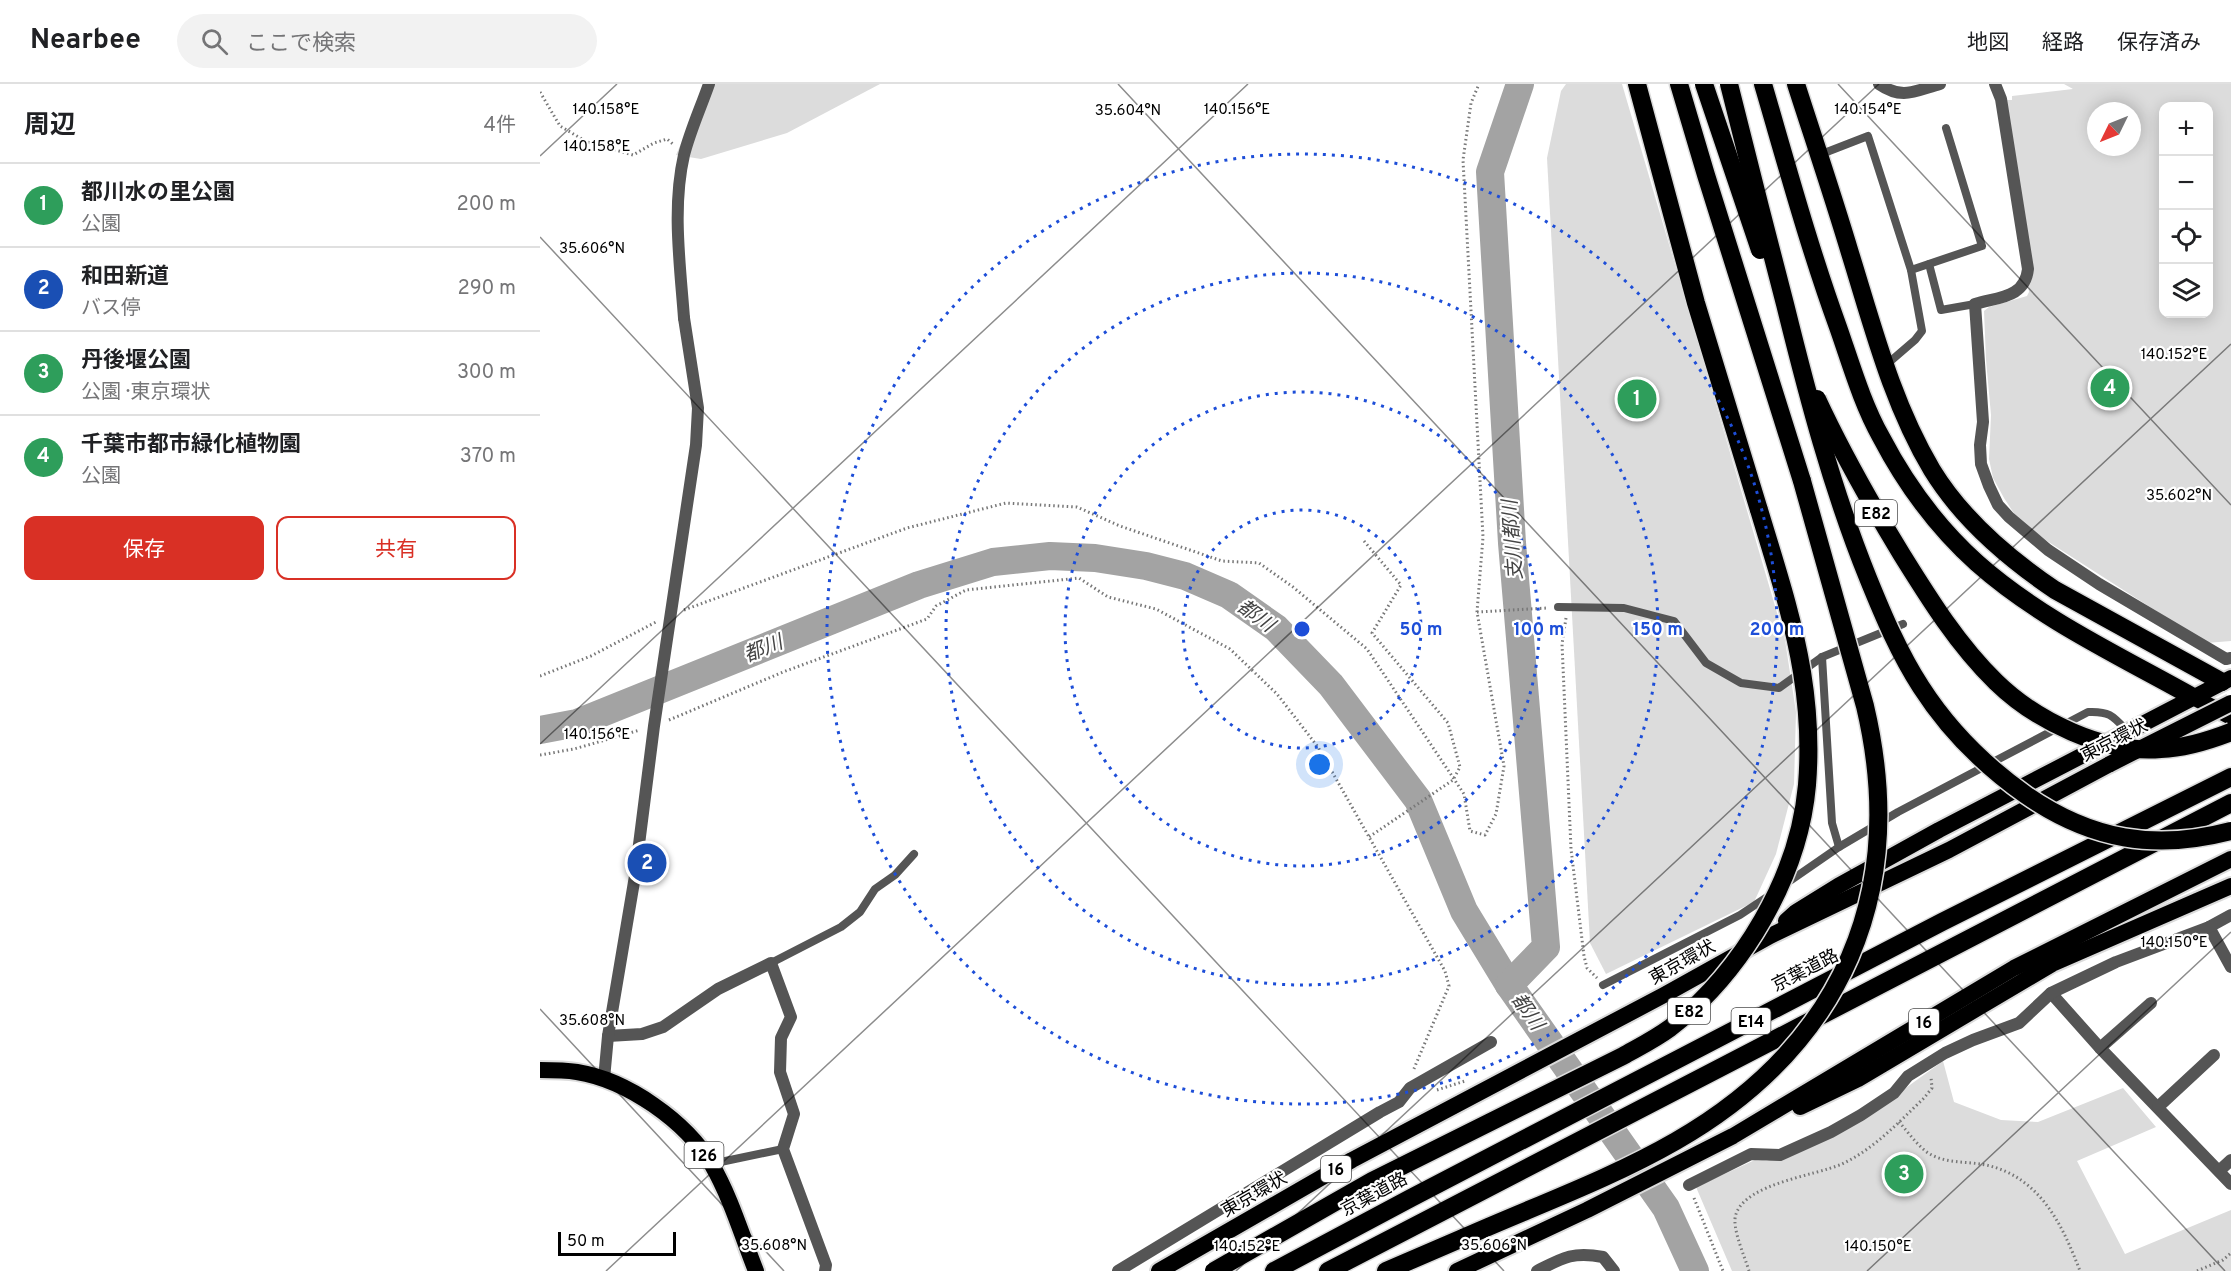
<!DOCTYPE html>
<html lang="ja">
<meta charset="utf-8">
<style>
body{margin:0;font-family:Overpass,"Noto Sans JP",sans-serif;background:#f2f2f2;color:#202124}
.controls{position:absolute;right:18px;top:18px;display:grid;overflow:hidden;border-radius:12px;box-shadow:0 3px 15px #0003}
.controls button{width:54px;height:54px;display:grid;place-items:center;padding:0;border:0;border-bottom:2px solid #e0e0e0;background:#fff;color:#202124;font:30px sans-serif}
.compass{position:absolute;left:1547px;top:18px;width:54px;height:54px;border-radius:50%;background:#fff;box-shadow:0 3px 15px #0003;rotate:227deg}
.scale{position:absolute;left:18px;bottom:15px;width:118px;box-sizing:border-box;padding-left:6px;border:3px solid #000;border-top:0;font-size:16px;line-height:21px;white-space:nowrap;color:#000;-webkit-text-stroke:4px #fff;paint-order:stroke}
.you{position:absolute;left:780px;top:681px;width:21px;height:21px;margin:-15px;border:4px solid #fff;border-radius:50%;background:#1a73e8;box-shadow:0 0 0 9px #1a73e833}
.badge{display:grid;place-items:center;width:39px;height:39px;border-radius:50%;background:#d93025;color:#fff;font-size:20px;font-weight:700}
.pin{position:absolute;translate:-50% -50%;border:3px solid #fff;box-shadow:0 2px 6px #0006}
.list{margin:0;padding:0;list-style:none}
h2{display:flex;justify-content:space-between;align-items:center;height:78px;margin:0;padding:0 24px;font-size:26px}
h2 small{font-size:20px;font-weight:400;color:#757577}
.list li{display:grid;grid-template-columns:39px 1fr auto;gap:18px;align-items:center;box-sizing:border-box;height:84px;padding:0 24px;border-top:2px solid #e0e0e0}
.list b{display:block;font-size:22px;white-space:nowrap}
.list p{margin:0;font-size:20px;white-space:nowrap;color:#757577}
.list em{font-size:20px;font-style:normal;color:#757577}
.actions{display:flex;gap:12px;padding:18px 24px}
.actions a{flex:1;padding:14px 0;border:2px solid #d93025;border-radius:12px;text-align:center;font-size:21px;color:#d93025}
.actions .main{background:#d93025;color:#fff}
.icon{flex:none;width:33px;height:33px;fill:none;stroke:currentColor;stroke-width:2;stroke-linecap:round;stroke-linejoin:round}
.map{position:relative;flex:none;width:1691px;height:1187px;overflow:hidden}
header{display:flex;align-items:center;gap:36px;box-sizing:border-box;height:84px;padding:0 30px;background:#fff;border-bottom:2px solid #e0e0e0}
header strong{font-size:28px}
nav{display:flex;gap:33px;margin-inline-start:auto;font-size:21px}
.search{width:420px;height:54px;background:#f2f2f2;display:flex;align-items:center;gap:15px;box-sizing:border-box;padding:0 21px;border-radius:33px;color:#757577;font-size:22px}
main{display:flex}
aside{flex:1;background:#fff}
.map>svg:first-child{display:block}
.green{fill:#dcdcdc;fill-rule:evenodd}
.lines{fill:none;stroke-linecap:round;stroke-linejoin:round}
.river{stroke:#a3a3a3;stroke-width:28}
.trunk-casing{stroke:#dbdbdb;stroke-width:20}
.motorway-casing{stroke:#dbdbdb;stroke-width:21}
.path{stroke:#777;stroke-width:3;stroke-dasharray:1.5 3;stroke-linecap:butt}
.service{stroke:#555;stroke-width:8}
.minor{stroke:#555;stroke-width:12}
.tertiary{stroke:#555;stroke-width:12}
.trunk{stroke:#000;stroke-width:16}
.motorway{stroke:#000;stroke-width:18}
.trunk-bridge-casing{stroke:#dbdbdb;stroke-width:20;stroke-linecap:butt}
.motorway-bridge-casing{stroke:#dbdbdb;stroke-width:21;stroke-linecap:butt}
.trunk-bridge{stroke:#000;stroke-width:16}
.motorway-bridge{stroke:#000;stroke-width:18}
.ticks{fill:none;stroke:#000;stroke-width:1.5;stroke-opacity:0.45}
.ring{fill:none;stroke:#1d4ed8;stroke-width:3;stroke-dasharray:3 6}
.labels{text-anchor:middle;stroke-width:4.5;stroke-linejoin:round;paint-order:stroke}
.shield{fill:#fff;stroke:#4c4c4c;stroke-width:1.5}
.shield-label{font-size:16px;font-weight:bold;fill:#000}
.street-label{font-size:18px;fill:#000;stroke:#fff}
.water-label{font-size:20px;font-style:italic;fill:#444;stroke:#fff}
.ticks-label{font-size:15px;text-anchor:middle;fill:#000;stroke:#fff;stroke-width:4.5;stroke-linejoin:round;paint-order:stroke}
.centre{fill:#1d4ed8;stroke:#fff;stroke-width:3}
.ring-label{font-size:18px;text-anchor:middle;font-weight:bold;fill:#1d4ed8;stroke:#fff;stroke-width:4.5;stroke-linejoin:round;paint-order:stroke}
</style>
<header>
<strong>Nearbee</strong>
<div class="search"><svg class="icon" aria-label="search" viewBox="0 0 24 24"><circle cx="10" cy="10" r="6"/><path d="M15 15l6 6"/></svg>ここで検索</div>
<nav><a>地図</a><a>経路</a><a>保存済み</a></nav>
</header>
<main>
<aside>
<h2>周辺<small>4件</small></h2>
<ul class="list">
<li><span class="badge" style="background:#2e9e5b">1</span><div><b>都川水の里公園</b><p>公園</p></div><em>200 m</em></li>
<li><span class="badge" style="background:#1a4fb4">2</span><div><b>和田新道</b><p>バス停</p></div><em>290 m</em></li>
<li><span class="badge" style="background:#2e9e5b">3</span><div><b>丹後堰公園</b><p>公園 · 東京環状</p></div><em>300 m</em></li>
<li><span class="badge" style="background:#2e9e5b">4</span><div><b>千葉市都市緑化植物園</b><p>公園</p></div><em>370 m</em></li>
</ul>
<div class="actions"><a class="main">保存</a><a>共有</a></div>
</aside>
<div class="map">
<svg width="1691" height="1187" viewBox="0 0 1691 1187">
<rect width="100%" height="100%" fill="#fff"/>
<g class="green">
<polygon points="171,0 340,0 247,49 161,75 136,71 152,34"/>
<polygon points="1026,0 1082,0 1245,556 1256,628 1254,700 1236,770 1214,818 1066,890 1050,859 1007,74 1021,7"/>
<path d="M 1524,0 L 1691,0 L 1691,557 L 1666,559 L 1507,457 L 1477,434 L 1464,414 L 1453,394 L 1449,375 L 1451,331 L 1446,276 L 1444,227 L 1449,223 L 1487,212 L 1489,208 L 1465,16 L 1472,16 L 1472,12 L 1533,5 ZM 1624,22 L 1668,22 L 1668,230 L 1624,230 ZM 1556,27 L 1592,27 L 1592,63 L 1556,63 Z"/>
<polygon points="1403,977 1414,1018 1461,1036 1498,1038 1583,1004 1616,1043 1537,1077 1585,1170 1691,1126 1691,1187 1192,1187 1156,1103 1217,1075 1227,1077 1236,1074 1316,1040"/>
</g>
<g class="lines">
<g class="river">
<polyline points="0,646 37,639 379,501 453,478 510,472 555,474 606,482 645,492 689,511 736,544 791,601 878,716 924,827 969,901 1126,1124 1155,1187"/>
<polyline points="969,901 1006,863 972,459 950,88 980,0"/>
</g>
<defs>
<g id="trunk">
<polyline points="1653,613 1691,633"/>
<polyline points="1246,837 1256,828 1298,802 1399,746 1691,594"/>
<path d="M 0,986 C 12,986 25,986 37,988 C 87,996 146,1037 172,1081 C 191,1114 202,1152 216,1187"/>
<polyline points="1260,1023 1318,995 1512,880 1691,802"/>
<polyline points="619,1187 812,1076 1124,911 1230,852 1409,766 1570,680"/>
<polyline points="917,1187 1047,1126 1193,1052 1474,884 1691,775"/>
</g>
<g id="motorway">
<polyline points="1097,0 1156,219 1219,426"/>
<polyline points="1139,0 1166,91 1262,397"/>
<path d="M 1223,0 C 1247,82 1269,163 1298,243 C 1311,280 1322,319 1341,353 C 1365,399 1398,444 1437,479 C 1500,535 1580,572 1653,613"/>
<path d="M 1256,0 C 1274,56 1293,112 1310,169 C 1333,243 1352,319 1392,386 C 1422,435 1469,475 1515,506 L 1682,598"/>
<polyline points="734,1187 871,1114 1402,838 1691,693"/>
<polyline points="788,1187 1691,719"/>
<polyline points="846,1187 925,1153"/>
</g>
</defs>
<use href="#trunk" class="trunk-casing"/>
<use href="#motorway" class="motorway-casing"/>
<g class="path">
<polyline points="0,8 20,42 47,58 93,71 114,59 127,55 134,61"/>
<polyline points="824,457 861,501 832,549 908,639 920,683 913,696 829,753"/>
<polyline points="144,526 367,444 466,419 537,423 580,442 682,477 719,479 753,503 827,565 924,710 930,747 945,751 956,730 964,682 937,528 943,453 923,76 931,19 939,0"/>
<polyline points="937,528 1007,524"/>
<polyline points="1026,534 1022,560 1031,765 1044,872 1047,884 1057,894"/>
<polyline points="0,592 51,572 116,538"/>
<polyline points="129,636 243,588 387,535 396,522 426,506 539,494 568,513 616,525 690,565 737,610 778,663 905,887 909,902 873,987"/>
<polyline points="0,671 34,665 100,646"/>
<polyline points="1147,878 1162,865"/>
<polyline points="897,1006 925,997"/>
<path d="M 1359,1038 C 1368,1048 1377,1061 1388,1069 C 1406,1080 1427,1077 1446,1081 C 1500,1093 1522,1140 1540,1187"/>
<polyline points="1154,1114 1183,1187"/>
<path d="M 1209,1187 C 1205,1173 1191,1143 1196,1130 C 1207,1099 1274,1092 1302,1080 C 1334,1065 1359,1038 1384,1014 L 1392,1004 L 1391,993"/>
<polyline points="1657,1187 1683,1176 1691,1169"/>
</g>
<g class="service">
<polyline points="1279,71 1328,52 1371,186"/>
<polyline points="1389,180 1401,226 1435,220"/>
<polyline points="1346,281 1375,256 1382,247 1371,186 1442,162 1406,44"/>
<polyline points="1018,523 1084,524 1134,537 1166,579 1201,599 1239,604 1282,573 1363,540"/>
<polyline points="1282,573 1292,739 1299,763"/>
<path d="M 1244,801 L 1299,763 L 1358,728 L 1548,628 C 1570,627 1573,632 1588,648"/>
<polyline points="231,879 301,843 320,828 335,805 355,791 374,770"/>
<polyline points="1063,901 1200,831 1230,811"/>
<polyline points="171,1080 243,1065"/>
</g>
<g class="minor">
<path d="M 1339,0 C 1362,16 1375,7 1400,0"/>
<path d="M 1455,0 L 1461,15 L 1488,185 C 1485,214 1458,213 1435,220 L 1443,338 L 1440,361 L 1441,380 L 1449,402 L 1458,421 L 1469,433 L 1508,466 L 1559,500 L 1686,575 L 1691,574"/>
<path d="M 144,234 C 140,180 132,123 144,71 C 150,47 161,23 169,0"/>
<polyline points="1669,843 1691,883"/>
<polyline points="1511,909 1560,964 1691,1100"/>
<polyline points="68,952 102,950 123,943 178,905 231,879 251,933 241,954 240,988 254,1030 243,1065 286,1181 285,1187"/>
<polyline points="1560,964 1611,919"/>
<polyline points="1618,1023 1674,971"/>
<polyline points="1679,1087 1691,1076"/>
<polyline points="1149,1101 1211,1070 1240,1071 1291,1048 1321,1031 1354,1009 1368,992 1405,969 1433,956 1479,939 1511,909 1576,878 1669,843 1691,831"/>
<polyline points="578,1187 840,1028 859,1018 870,1004 951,958"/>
<path d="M 997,1187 C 1022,1174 1033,1167 1063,1173 L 1074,1187"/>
</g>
<polyline class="tertiary" points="64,995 68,952 95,792 114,642 156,361 158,324 144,234"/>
<use href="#trunk" class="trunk"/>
<use href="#motorway" class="motorway"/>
<defs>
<polyline id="trunk-bridge" points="1570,680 1691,619"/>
<g id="motorway-bridge">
<polyline points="1164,0 1220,166"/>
<path d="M 1189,0 C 1207,73 1226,147 1245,220 C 1268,313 1292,405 1328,494 C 1343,531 1359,569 1381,603 C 1408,645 1445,682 1486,711 C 1551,756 1615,767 1691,747"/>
<path d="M 1277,315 C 1302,369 1331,420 1362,471 C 1390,516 1418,561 1456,598 C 1496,637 1564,670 1621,665 C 1645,664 1668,657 1691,648"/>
<path d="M 925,1153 C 995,1122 1070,1095 1136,1057 C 1303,961 1369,808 1325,622 L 1262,397"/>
<path d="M 674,1187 L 832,1097 L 1083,972 C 1099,963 1115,955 1130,944 C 1202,888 1259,793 1267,701 C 1270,664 1268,625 1262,588 C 1253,533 1235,479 1219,426"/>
</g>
</defs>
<use href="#trunk-bridge" class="trunk-bridge-casing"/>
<use href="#motorway-bridge" class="motorway-bridge-casing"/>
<use href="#trunk-bridge" class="trunk-bridge"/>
<use href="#motorway-bridge" class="motorway-bridge"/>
</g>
<path class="ticks" d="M 578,0 L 1685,1187M 1298,0 L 1691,421M 0,72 L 77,0M 0,153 L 964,1187M 0,660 L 708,0M 0,925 L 244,1187M 66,1187 L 1339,0M 696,1187 L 1691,260M 1327,1187 L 1691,848"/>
<g class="ring">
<circle cx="762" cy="545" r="119"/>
<circle cx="762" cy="545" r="237"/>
<circle cx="762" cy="545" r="356"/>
<circle cx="762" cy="545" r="475"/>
</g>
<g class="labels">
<g class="shield">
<rect x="1315" y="416" width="42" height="26" rx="4.5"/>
<rect x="1128" y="914" width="42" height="26" rx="4.5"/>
<rect x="1191.5" y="924" width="39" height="26" rx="4.5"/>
<rect x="1369" y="925" width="30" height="26" rx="4.5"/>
<rect x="144.5" y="1058" width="39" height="26" rx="4.5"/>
<rect x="781" y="1072" width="30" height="26" rx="4.5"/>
</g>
<g class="shield-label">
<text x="1336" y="435">E82</text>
<text x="1149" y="933">E82</text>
<text x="1211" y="943">E14</text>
<text x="1384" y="944">16</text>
<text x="164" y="1077">126</text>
<text x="796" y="1091">16</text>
</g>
<g class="street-label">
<text transform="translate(1574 656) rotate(-27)" y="6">東京環状</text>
<text transform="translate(1142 878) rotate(-29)" y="6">東京環状</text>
<text transform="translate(1265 886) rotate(-27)" y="6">京葉道路</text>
<text transform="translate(714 1110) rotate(-30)" y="6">東京環状</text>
<text transform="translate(834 1110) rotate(-28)" y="6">京葉道路</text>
</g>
<g class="water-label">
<text transform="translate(972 456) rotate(-94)" y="7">支川都川</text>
<text transform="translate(716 531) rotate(36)" y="7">都川</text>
<text transform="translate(223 564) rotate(-22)" y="7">都川</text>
<text transform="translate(988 927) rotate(55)" y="7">都川</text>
</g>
</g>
<g class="ticks-label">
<text x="66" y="30">140.158°E</text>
<text x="697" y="30">140.156°E</text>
<text x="1328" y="30">140.154°E</text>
<text x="588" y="31">35.604°N</text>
<text x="57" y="67">140.158°E</text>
<text x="52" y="169">35.606°N</text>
<text x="1634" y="275">140.152°E</text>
<text x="1639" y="416">35.602°N</text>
<text x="57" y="655">140.156°E</text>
<text x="1634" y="863">140.150°E</text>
<text x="52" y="941">35.608°N</text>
<text x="234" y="1166">35.608°N</text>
<text x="954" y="1166">35.606°N</text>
<text x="707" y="1167">140.152°E</text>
<text x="1338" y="1167">140.150°E</text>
</g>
<circle cx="762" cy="545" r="9" class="centre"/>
<g class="ring-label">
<text x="881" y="551">50 m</text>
<text x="999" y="551">100 m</text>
<text x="1118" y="551">150 m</text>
<text x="1237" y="551">200 m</text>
</g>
</svg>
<div class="controls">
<button>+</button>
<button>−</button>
<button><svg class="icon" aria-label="locate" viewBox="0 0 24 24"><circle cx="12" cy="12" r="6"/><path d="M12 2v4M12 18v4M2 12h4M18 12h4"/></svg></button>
<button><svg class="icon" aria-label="layers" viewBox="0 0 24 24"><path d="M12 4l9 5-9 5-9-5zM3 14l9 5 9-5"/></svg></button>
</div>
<svg class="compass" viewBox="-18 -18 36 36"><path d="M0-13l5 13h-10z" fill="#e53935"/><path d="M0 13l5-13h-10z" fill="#757577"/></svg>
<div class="scale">50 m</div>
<div class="you"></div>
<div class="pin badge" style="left:1097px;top:315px;background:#2e9e5b">1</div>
<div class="pin badge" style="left:107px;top:779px;background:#1a4fb4">2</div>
<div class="pin badge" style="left:1364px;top:1090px;background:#2e9e5b">3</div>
<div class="pin badge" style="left:1570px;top:304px;background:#2e9e5b">4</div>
</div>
</main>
